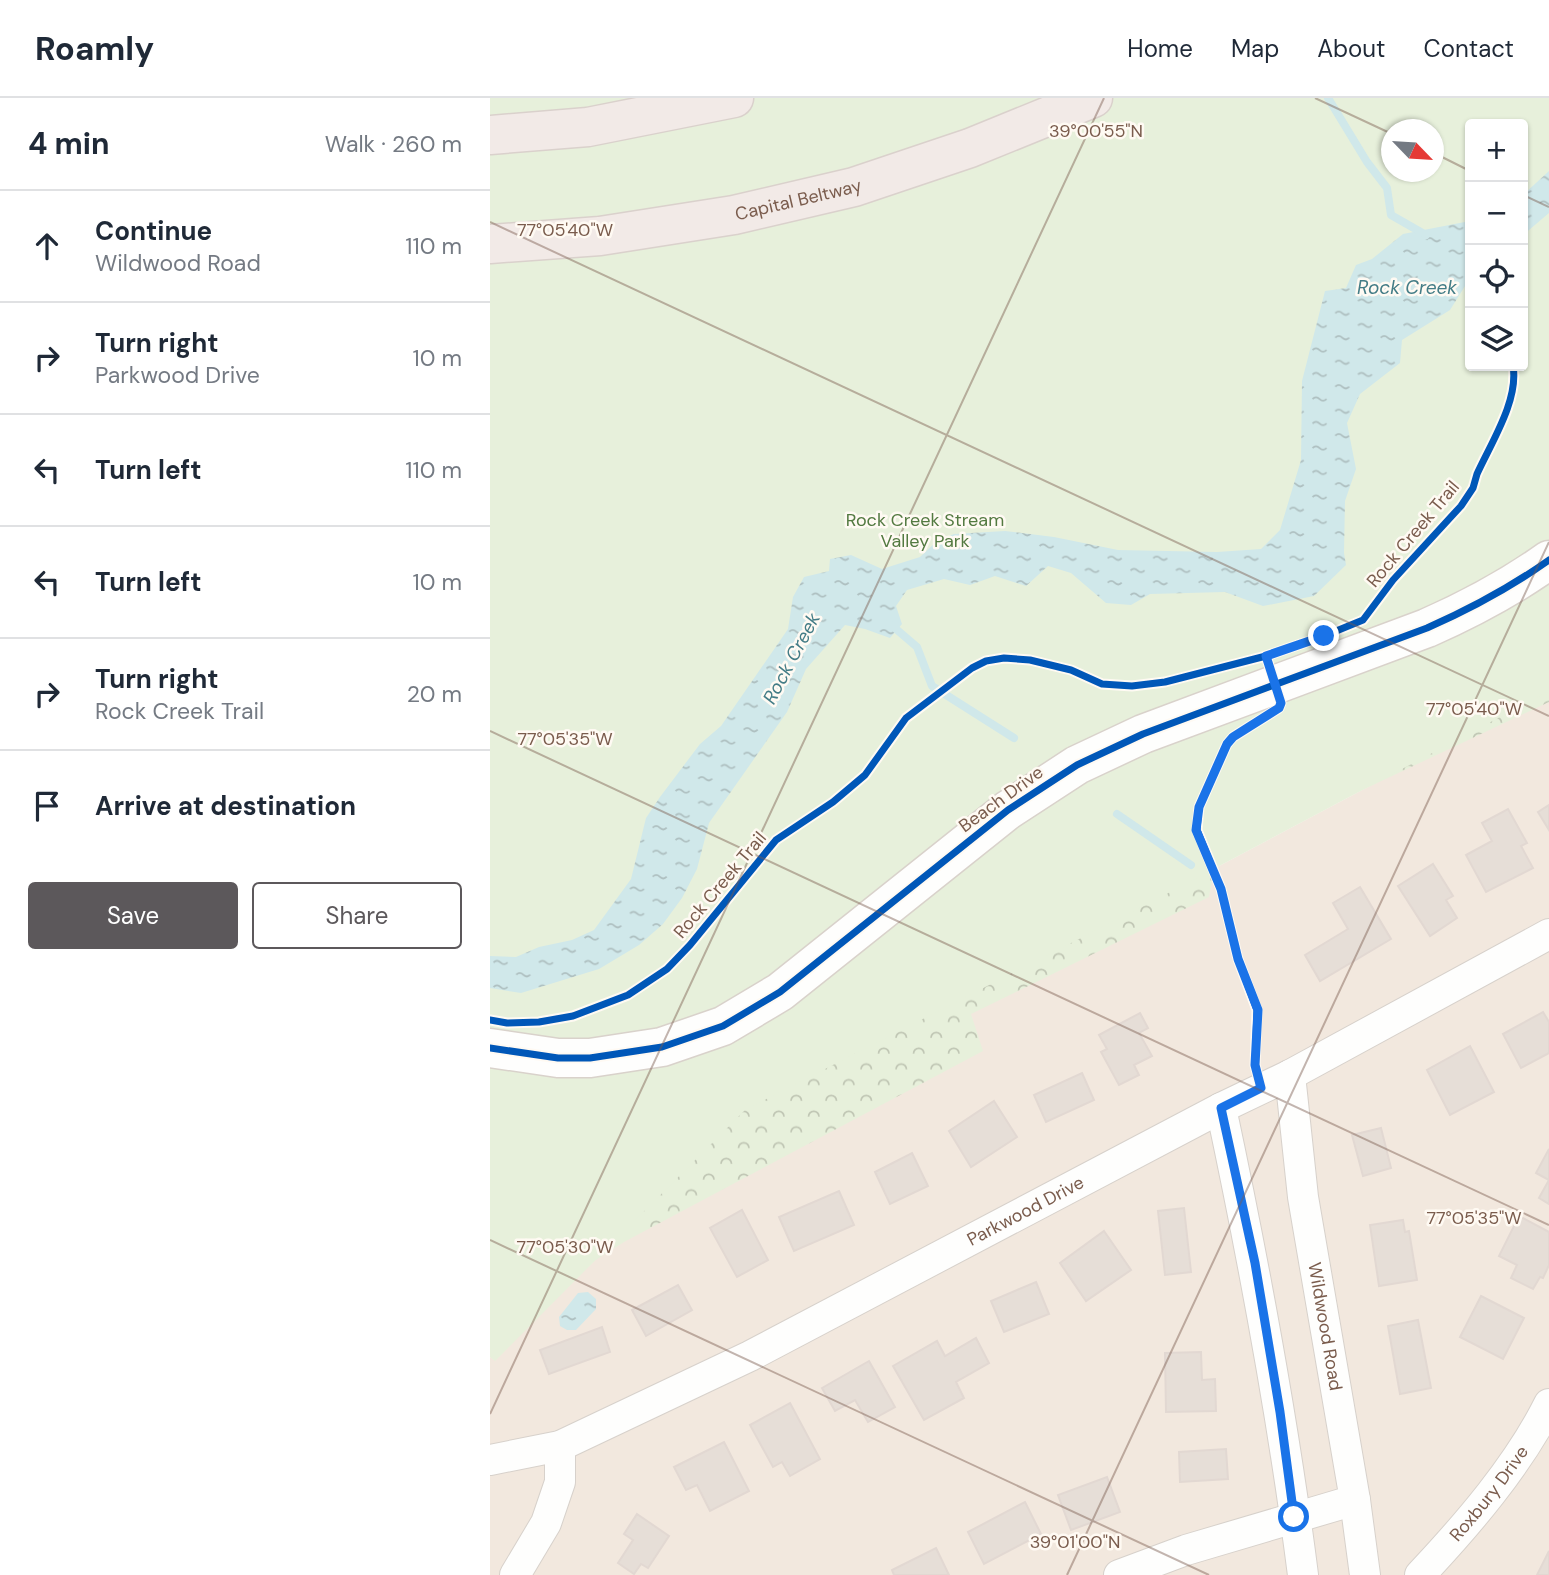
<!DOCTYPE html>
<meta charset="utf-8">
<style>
body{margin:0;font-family:"DM Sans",sans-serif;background:#f2f2f3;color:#1f2937}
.controls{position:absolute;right:21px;top:21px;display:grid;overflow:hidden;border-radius:7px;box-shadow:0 2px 5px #0004}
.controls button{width:63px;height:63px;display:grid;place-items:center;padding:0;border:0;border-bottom:2px solid #e0e1e3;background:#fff;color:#1f2937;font:35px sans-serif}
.compass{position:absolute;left:891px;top:21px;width:63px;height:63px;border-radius:50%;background:#fff;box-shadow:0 2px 5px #0004;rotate:115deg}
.stop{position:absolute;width:21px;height:21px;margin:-16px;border:5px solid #1a73e8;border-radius:50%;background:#fff}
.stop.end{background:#1a73e8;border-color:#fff;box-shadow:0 2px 7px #0008}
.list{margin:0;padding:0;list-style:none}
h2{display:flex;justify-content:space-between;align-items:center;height:91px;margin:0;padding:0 28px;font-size:30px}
h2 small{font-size:23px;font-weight:400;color:#747a83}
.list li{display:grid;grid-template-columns:46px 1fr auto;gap:21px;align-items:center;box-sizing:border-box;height:112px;padding:0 28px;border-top:2px solid #e0e1e3}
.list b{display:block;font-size:26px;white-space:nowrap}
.list p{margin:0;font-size:23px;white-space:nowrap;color:#747a83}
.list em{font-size:23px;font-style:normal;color:#747a83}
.actions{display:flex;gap:14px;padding:21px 28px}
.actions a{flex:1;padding:16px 0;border:2px solid #5c585b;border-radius:7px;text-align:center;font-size:24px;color:#5c585b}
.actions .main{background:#5c585b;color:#fff}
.icon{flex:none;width:38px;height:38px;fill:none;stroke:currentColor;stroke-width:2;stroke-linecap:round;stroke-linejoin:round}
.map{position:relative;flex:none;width:1059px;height:1477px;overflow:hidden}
header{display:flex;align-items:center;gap:42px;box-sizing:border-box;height:98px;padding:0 35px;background:#fff;border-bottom:2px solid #e0e1e3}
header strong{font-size:33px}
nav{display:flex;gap:38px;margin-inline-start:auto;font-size:24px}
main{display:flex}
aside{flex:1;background:#fff}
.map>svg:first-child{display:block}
.residential{fill:#f2e8de}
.forest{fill:url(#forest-crowns)}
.park{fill:#e7f0db;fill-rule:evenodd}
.water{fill:url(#water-ripples)}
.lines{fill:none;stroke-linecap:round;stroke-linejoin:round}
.stream{stroke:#d0e8ea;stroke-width:8}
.building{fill:#e6ded7;stroke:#e2d8d2;stroke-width:2}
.street-casing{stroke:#d7d1cb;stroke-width:32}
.secondary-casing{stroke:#d9d2cb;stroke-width:41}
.highway-casing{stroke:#dad1cc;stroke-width:41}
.street{stroke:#fefefd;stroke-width:30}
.secondary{stroke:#fefefd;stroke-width:38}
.highway{stroke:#f2eae7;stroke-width:38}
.cycleway-casing{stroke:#fffaf3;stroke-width:11}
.cycleway{stroke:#0057b8;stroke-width:7}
.route{stroke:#1a73e8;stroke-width:9}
.ticks{fill:none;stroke:#7a5c4d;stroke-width:2;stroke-opacity:0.45}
.labels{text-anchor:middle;stroke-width:5;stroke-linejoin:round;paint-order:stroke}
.street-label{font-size:18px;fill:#7a5c4d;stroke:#fffaf3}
.park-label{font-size:18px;fill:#537a41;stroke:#fffaf3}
.water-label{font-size:19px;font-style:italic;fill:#437c86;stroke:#fffaf3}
.ticks-label{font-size:18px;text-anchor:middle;fill:#7a5c4d;stroke:#fffaf3;stroke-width:5;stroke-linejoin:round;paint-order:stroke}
</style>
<header>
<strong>Roamly</strong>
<nav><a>Home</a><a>Map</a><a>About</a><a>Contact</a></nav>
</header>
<main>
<aside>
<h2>4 min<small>Walk · 260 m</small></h2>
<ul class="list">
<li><svg class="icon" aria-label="ahead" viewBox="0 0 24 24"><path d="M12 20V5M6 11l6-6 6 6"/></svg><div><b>Continue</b><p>Wildwood Road</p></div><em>110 m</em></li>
<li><svg class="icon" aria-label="right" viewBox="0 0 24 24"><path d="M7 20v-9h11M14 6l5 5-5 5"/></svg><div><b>Turn right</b><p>Parkwood Drive</p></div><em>10 m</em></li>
<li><svg class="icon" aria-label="left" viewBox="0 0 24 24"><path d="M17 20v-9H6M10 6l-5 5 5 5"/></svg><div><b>Turn left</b></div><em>110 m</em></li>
<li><svg class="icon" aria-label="left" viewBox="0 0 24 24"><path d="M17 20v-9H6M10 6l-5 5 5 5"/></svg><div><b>Turn left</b></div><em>10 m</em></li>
<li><svg class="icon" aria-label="right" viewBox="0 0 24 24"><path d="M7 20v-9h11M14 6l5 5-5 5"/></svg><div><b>Turn right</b><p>Rock Creek Trail</p></div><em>20 m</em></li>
<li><svg class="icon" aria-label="arrive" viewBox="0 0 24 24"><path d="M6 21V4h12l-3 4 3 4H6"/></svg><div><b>Arrive at destination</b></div></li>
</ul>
<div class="actions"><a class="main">Save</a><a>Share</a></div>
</aside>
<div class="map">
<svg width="1059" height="1477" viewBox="0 0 1059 1477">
<defs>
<pattern id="forest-crowns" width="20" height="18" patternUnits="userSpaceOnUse" patternTransform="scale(1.75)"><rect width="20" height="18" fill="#e7f0db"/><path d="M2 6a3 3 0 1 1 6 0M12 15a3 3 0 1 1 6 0" fill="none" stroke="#c0c6b4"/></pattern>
<pattern id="water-ripples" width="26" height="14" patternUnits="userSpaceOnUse" patternTransform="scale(1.75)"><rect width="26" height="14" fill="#d0e8ea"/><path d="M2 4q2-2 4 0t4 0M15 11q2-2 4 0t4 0" fill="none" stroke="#aebfc0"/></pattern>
</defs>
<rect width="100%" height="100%" fill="#f9f5f0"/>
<polygon class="residential" points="1059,593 1059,1477 0,1477 0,1259 5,1262 255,1012 667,801"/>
<polygon class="forest" points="1059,492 1059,604 849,703 726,757 719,799 481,916 493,953 134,1144 44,1201 0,980"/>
<path class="park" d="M 0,0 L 1059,0 L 1059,593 L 667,801 L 255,1012 L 5,1263 L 0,1259 ZM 980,26 L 1033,26 L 1033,268 L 980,268 ZM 902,32 L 944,32 L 944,74 L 902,74 Z"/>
<g class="water">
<polygon points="1059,73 1059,115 1033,137 1033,97"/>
<polygon points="980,123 980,180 960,212 912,242 910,265 870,296 857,325 866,371 855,403 854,455 856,467 824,498 773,508 735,494 660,496 641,507 616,505 581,475 558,468 536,488 505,478 480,487 454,481 417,492 406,508 412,526 400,540 375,531 355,527 316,571 297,614 219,725 207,771 192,800 173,826 149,847 109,871 31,895 0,890 0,858 26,859 49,849 82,842 104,832 141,781 156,720 170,699 210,646 231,628 298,531 303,499 314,479 339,473 340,461 361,457 392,471 430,459 447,443 464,436 515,433 564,439 628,452 727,454 771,451 790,432 811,362 812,283 835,193 856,190 866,167 882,161 913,136"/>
<polygon points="98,1194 106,1201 106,1211 86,1232 77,1232 70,1228 69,1219 88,1195"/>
</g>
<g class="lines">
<g class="stream">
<polyline points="838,0 877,64 897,90 901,117 936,137"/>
<polyline points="399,525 427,549 442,588 524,640"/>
<polyline points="627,716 701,767"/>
</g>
</g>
<g class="building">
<polygon points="1059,707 1059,732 1048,714"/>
<polygon points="1018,711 1037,745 1031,748 1043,770 996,794 976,757 1002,743 992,725"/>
<polygon points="943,766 963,798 956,802 967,820 940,838 908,788"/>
<polygon points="870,789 901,841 830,883 815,857 858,831 843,805"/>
<polygon points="1053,914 1059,924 1059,955 1031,970 1013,936"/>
<polygon points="650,915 658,930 649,935 662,958 644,967 649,977 629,987 611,954 617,951 609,937"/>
<polygon points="980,948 1004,994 960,1017 937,972"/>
<polygon points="592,975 604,1002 556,1024 544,997"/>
<polygon points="504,1003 527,1039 481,1069 459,1033"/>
<polygon points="891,1030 901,1070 873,1078 862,1037"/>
<polygon points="1059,1051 1059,1106 1049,1100 1059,1082 1046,1075"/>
<polygon points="422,1055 438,1088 400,1106 385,1074"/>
<polygon points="349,1093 364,1127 304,1153 289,1119"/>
<polygon points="694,1110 701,1174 675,1177 668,1113"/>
<polygon points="252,1112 278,1162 247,1179 220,1130"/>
<polygon points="1029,1118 1059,1134 1059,1167 1053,1180 1050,1179 1043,1191 1021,1180 1027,1167 1009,1158"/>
<polygon points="913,1122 915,1134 919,1133 927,1182 889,1188 880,1127"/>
<polygon points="614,1133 641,1172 596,1203 570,1165"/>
<polygon points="546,1184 559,1216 514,1234 501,1203"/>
<polygon points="188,1187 202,1212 156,1238 142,1212"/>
<polygon points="991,1198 1034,1220 1013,1261 970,1239"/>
<polygon points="928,1222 941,1290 910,1296 898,1228"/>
<polygon points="112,1229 120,1254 59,1276 50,1252"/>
<polygon points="486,1240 499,1265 466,1284 474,1300 434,1322 403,1268 447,1243 455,1258"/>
<polygon points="711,1254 712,1282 725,1281 726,1313 676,1314 675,1255"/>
<polygon points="379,1263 405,1309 378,1324 365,1302 345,1313 332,1290"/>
<polygon points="300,1305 330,1361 300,1378 292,1364 283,1369 260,1327"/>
<polygon points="234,1344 259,1393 220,1413 207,1387 196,1392 184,1369"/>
<polygon points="736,1351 738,1381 690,1384 689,1354"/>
<polygon points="617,1379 630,1414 581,1432 568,1397"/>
<polygon points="535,1404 551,1436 494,1466 478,1434"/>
<polygon points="147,1416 179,1438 158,1470 151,1466 144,1476 128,1465 143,1442 134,1436"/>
<polygon points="446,1450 459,1477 404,1477 402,1472"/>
<polygon points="1059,1453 1059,1477 1047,1477"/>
</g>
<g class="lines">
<defs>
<g id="street">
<path id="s1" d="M 800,977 L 813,1099 L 865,1402 L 875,1477"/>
<path d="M 731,1010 C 764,1165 793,1320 813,1477"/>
<path id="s2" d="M 0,1362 L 70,1348 L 260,1258 L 731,1010 L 800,977 L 1059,836"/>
<polyline points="25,1477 56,1425 70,1384 70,1348"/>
<polyline points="629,1477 696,1452 865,1402"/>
<path id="s3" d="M 930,1477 C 977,1427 1028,1368 1059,1306"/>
</g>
<path id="secondary" d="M 0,950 L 68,960 L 100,960 L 172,949 L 233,928 L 290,894 L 518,712 L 587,667 L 653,636 L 937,530 C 980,511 1021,489 1059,462"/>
<g id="highway">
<polyline points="0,37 98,29 244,0"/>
<path id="s4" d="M 0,146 L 110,138 L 244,117 L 364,89 L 480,50 L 603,0"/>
</g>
</defs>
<use href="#street" class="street-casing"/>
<use href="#secondary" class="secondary-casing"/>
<use href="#highway" class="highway-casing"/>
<use href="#street" class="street"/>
<use href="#secondary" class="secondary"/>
<use href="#highway" class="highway"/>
<defs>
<g id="cycleway">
<path d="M 0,922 L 17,925 L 49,924 L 83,918 L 138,897 L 177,871 L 200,847 L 286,742 L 343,704 L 375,677 L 416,620 L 482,570 L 496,563 L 514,560 L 540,562 L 581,572 L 612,586 L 642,588 L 675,584 L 776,558 L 834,538 L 873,522 L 903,482 L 971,408 L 983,390 L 987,376 C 1001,345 1029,302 1023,268"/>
<path d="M 0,950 L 68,960 L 100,960 L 172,949 L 233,928 L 290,894 L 518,712 L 587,667 L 653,636 L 937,530 C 980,511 1021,489 1059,462"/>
<polyline points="771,990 765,967 767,912 748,861 731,791 707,732 709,709 737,646 743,639 789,610 791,605 776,558"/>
</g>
</defs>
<use href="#cycleway" class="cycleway-casing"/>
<use href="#cycleway" class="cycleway"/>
</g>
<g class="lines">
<polyline class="route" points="804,1419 790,1314 765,1165 731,1010 771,990 765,967 768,912 748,861 731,791 706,732 709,709 737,646 743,639 789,610 791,605 776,558 834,538"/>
</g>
<path class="ticks" d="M 825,0 L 902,36M 944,55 L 980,73M 1033,97 L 1059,109M 0,124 L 1059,618M 0,633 L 1059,1127M 0,1142 L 719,1477M 0,1316 L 614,0M 577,1477 L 1059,444"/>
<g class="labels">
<g class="street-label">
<text dy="6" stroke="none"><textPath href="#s4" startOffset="312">Capital Beltway</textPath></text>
<text transform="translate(923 436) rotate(-50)" y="6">Rock Creek Trail</text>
<text transform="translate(511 701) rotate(-36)" y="6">Beach Drive</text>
<text transform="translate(230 787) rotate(-50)" y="6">Rock Creek Trail</text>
<text dy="6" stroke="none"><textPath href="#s2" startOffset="593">Parkwood Drive</textPath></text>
<text dy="6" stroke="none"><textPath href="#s1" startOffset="254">Wildwood Road</textPath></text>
<text dy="6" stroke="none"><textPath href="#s3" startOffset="107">Roxbury Drive</textPath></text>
</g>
<g class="park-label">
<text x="435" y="428">Rock Creek Stream<tspan x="435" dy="21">Valley Park</tspan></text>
</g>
<g class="water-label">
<text x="917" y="196">Rock Creek</text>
<text transform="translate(301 560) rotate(-62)" y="7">Rock Creek</text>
</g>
</g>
<g class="ticks-label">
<text x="606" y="39">39°00'55"N</text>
<text x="75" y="138">77°05'40"W</text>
<text x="984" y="617">77°05'40"W</text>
<text x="75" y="647">77°05'35"W</text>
<text x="984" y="1126">77°05'35"W</text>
<text x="75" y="1155">77°05'30"W</text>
<text x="585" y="1450">39°01'00"N</text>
</g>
</svg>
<div class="controls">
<button>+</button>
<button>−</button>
<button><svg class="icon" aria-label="locate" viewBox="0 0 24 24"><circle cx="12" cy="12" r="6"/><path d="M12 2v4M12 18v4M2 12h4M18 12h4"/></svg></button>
<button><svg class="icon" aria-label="layers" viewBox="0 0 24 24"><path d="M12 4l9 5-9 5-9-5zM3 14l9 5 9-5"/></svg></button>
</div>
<svg class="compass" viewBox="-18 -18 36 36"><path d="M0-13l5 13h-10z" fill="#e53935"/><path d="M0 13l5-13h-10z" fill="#747a83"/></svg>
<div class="stop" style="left:804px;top:1419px"></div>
<div class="stop end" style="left:834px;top:538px"></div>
</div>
</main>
